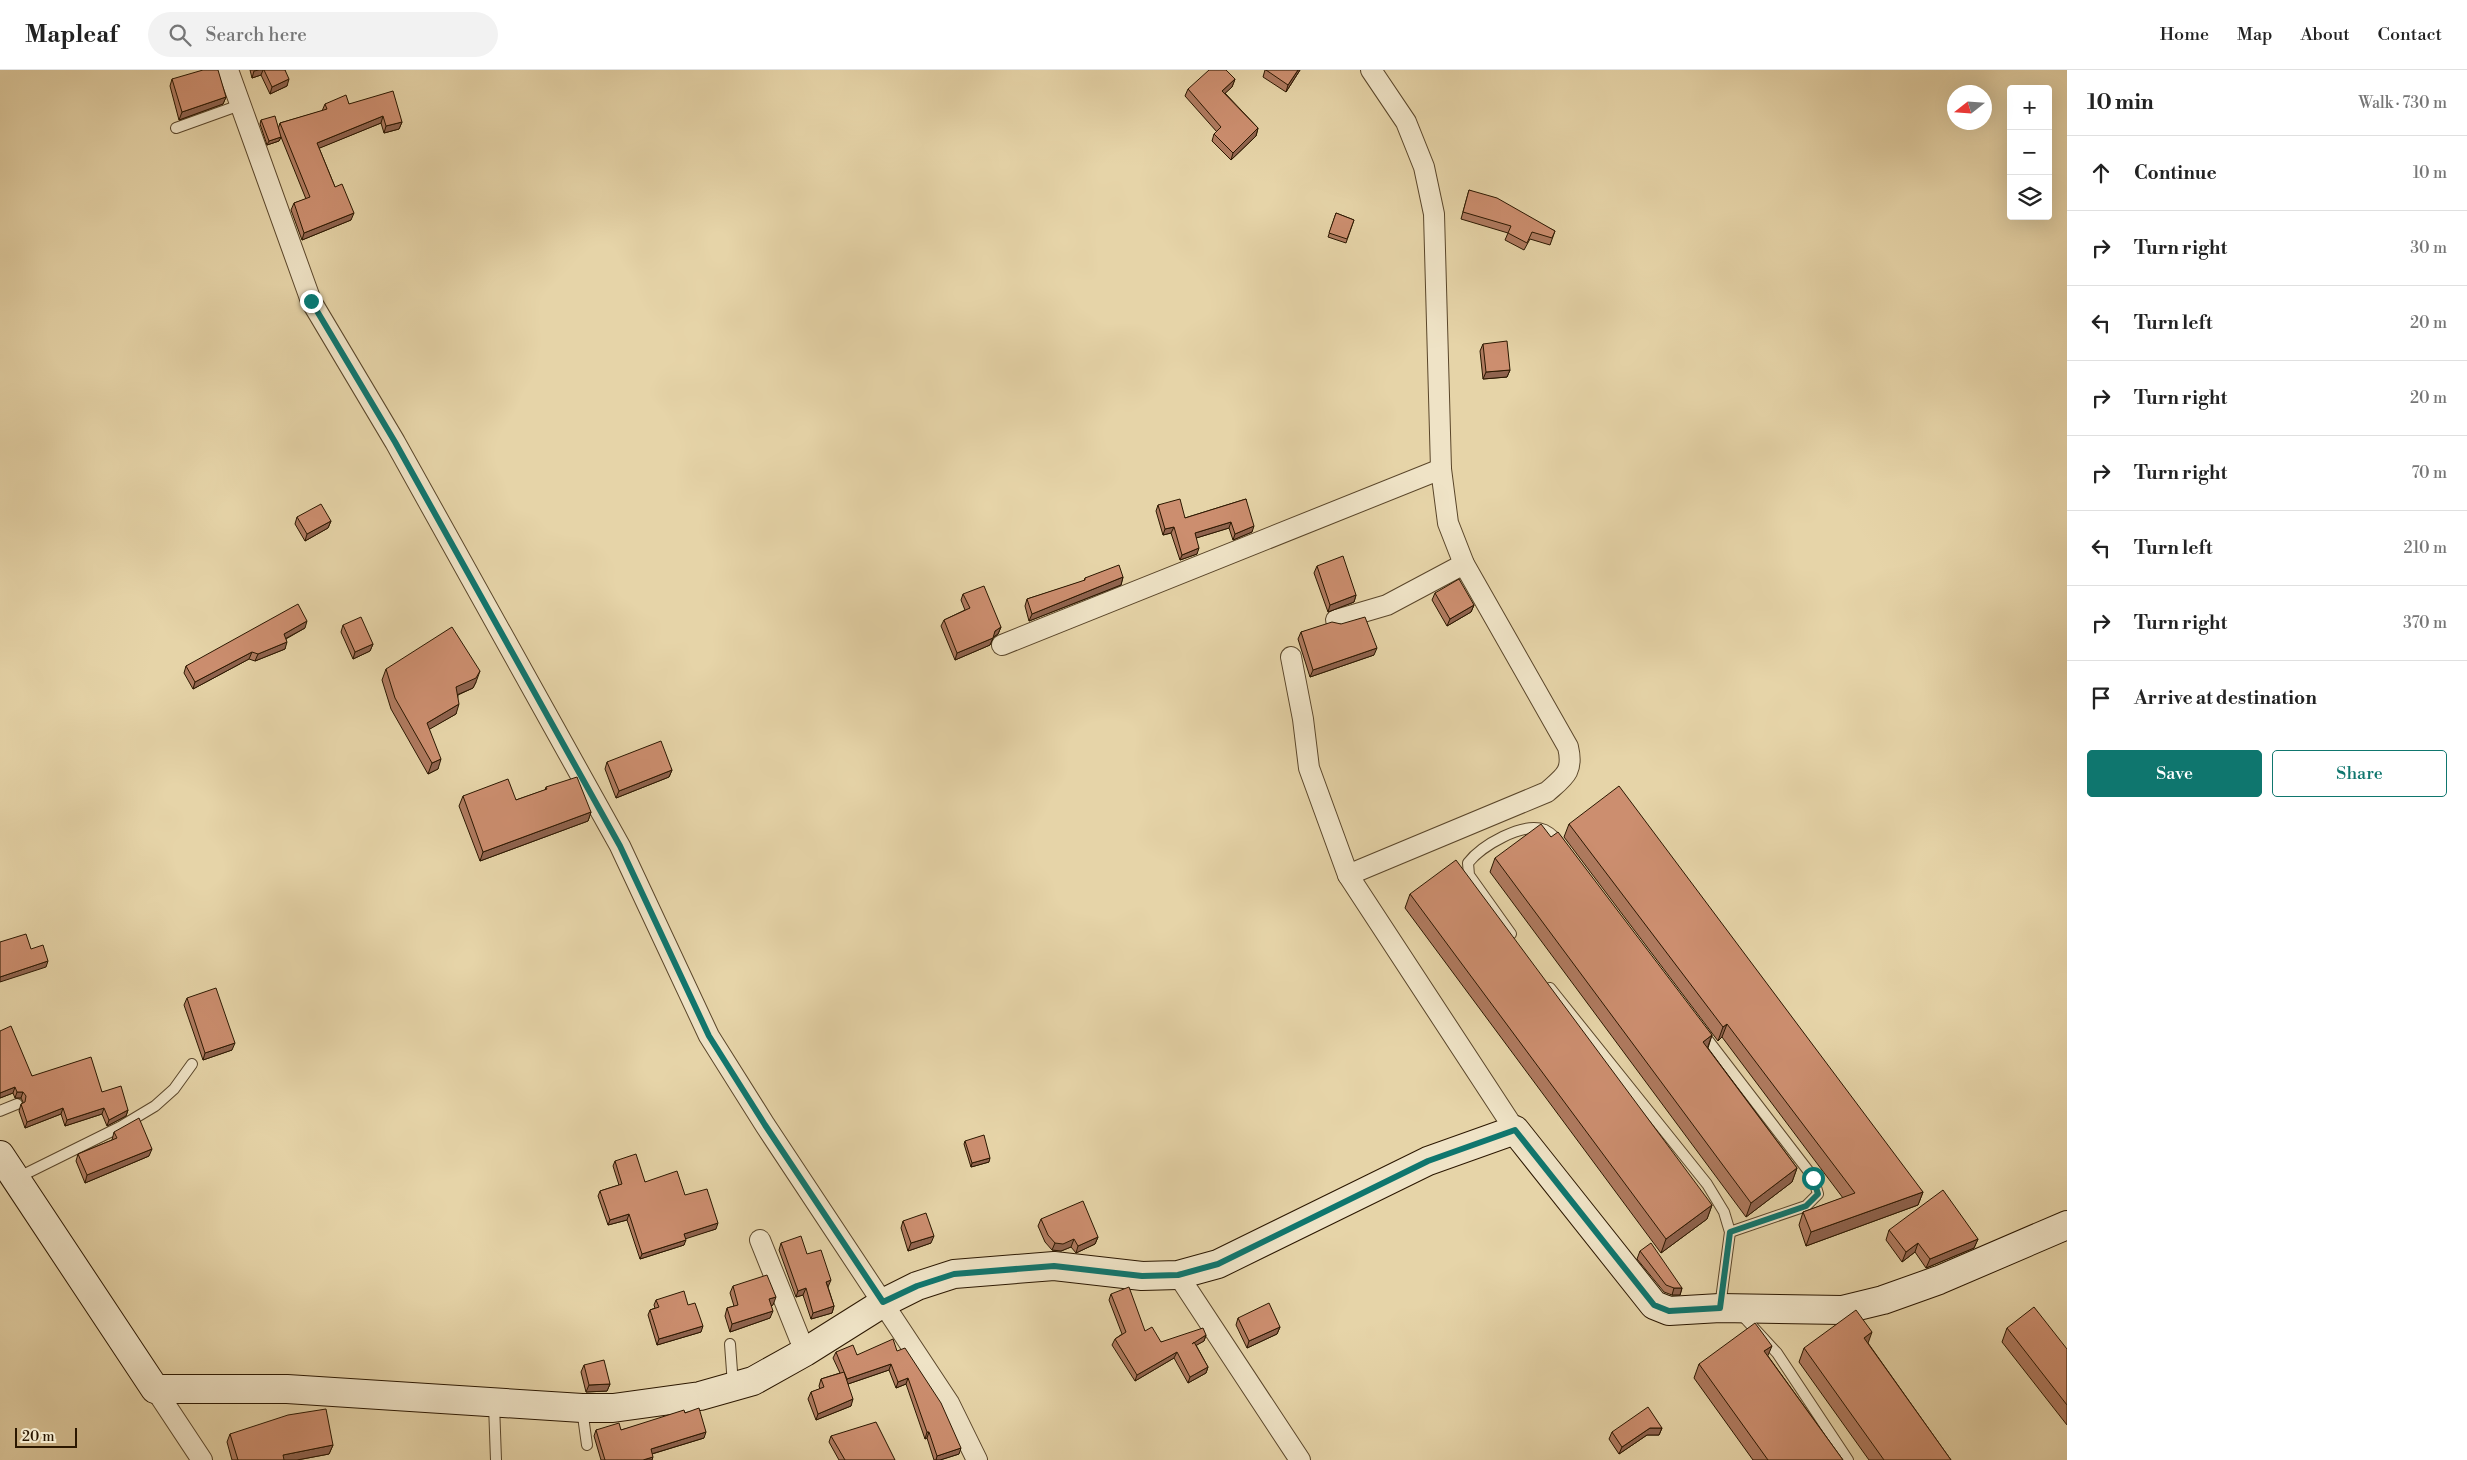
<!DOCTYPE html>
<meta charset="utf-8">
<style>
body{margin:0;font-family:"Libre Bodoni",serif;background:#f2f2f2;color:#222}
.controls{position:absolute;right:15px;top:15px;display:grid;overflow:hidden;border-radius:5px;box-shadow:0 5px 20px #0002}
.controls button{width:45px;height:45px;display:grid;place-items:center;padding:0;border:0;border-bottom:1px solid #e0e0e0;background:#fff;color:#222;font:25px sans-serif}
.compass{position:absolute;left:1947px;top:15px;width:45px;height:45px;border-radius:50%;background:#fff;box-shadow:0 5px 20px #0002;rotate:253deg}
.scale{position:absolute;left:15px;bottom:12px;width:62px;box-sizing:border-box;padding-left:5px;border:2px solid #2b1700;border-top:0;font-size:14px;line-height:18px;white-space:nowrap;color:#2b1700;-webkit-text-stroke:4px #efe3c6;paint-order:stroke}
.stop{position:absolute;width:15px;height:15px;margin:-11px;border:4px solid #0f766e;border-radius:50%;background:#fff}
.stop.end{background:#0f766e;border-color:#fff;box-shadow:0 1px 5px #0008}
.list{margin:0;padding:0;list-style:none}
h2{display:flex;justify-content:space-between;align-items:center;height:65px;margin:0;padding:0 20px;font-size:21px}
h2 small{font-size:16px;font-weight:400;color:#767676}
.list li{display:grid;grid-template-columns:32px 1fr auto;gap:15px;align-items:center;box-sizing:border-box;height:75px;padding:0 20px;border-top:1px solid #e0e0e0}
.list b{display:block;font-size:19px;white-space:nowrap}
.list em{font-size:16px;font-style:normal;color:#767676}
.actions{display:flex;gap:10px;padding:15px 20px}
.actions a{flex:1;padding:11px 0;border:1px solid #0f766e;border-radius:5px;text-align:center;font-size:18px;color:#0f766e}
.actions .main{background:#0f766e;color:#fff}
.icon{flex:none;width:28px;height:28px;fill:none;stroke:currentColor;stroke-width:2;stroke-linecap:round;stroke-linejoin:round}
.map{position:relative;flex:none;width:2067px;height:1390px;overflow:hidden}
header{display:flex;align-items:center;gap:30px;box-sizing:border-box;height:70px;padding:0 25px;background:#fff;border-bottom:1px solid #e0e0e0}
header strong{font-size:24px}
nav{display:flex;gap:28px;margin-inline-start:auto;font-size:18px}
.search{width:350px;height:45px;background:#f2f2f2;display:flex;align-items:center;gap:12px;box-sizing:border-box;padding:0 18px;border-radius:28px;color:#767676;font-size:19px}
main{display:flex}
aside{flex:1;background:#fff}
.map>svg:first-child{display:block}
.lines{fill:none;stroke-linecap:round;stroke-linejoin:round}
.lane-casing{stroke:#5a462a;stroke-width:12}
.street-casing{stroke:#5a462a;stroke-width:22}
.secondary-casing{stroke:#2b1700;stroke-width:30}
.lane{stroke:#efe3c6;stroke-width:10}
.street{stroke:#efe3c6;stroke-width:20}
.secondary{stroke:#efe3c6;stroke-width:28}
.wall{fill:#af7a5f;stroke:#2b1700}
.shaded-wall{fill:#8f634e;stroke:#2b1700}
.building{fill:#cc8e6f;stroke:#2b1700}
.route{stroke:#0f766e;stroke-width:6}
</style>
<header>
<strong>Mapleaf</strong>
<div class="search"><svg class="icon" aria-label="search" viewBox="0 0 24 24"><circle cx="10" cy="10" r="6"/><path d="M15 15l6 6"/></svg>Search here</div>
<nav><a>Home</a><a>Map</a><a>About</a><a>Contact</a></nav>
</header>
<main>
<div class="map">
<svg width="2067" height="1390" viewBox="0 0 2067 1390">
<rect width="100%" height="100%" fill="#e6d4a8"/>
<filter id="stains"><feTurbulence type="fractalNoise" baseFrequency=".004" numOctaves="4"/><feColorMatrix values="0 0 0 0 .2 0 0 0 0 .09 0 0 0 0 .02 0 0 0 .5 -.17"/></filter>
<radialGradient id="worn" r=".72"><stop offset=".6" stop-color="#630" stop-opacity="0"/><stop offset="1" stop-color="#630" stop-opacity=".3"/></radialGradient>
<g class="lines">
<defs>
<g id="lane">
<polyline points="176,58 240,35"/>
<path d="M 1511,864 L 1469,805 L 1468,793 C 1481,776 1523,751 1545,760 C 1553,764 1557,769 1561,776"/>
<polyline points="1550,918 1707,1114 1724,1142 1730,1162 1720,1237"/>
<polyline points="1701,961 1813,1107 1818,1124 1806,1136 1730,1162"/>
<polyline points="0,1041 17,1034"/>
<polyline points="17,1108 120,1057 155,1036 174,1019 192,994"/>
<polyline points="1740,1243 1777,1283 1848,1390"/>
<polyline points="730,1274 733,1315"/>
<polyline points="494,1334 496,1390"/>
<polyline points="582,1339 587,1375"/>
</g>
<g id="street">
<polyline points="228,0 311,231 395,372 620,776 709,966 765,1055 949,1333 977,1390"/>
<path d="M 1371,0 L 1406,52 L 1424,97 L 1434,144 L 1441,399 L 1448,453 L 1464,494 L 1568,677 C 1574,702 1564,707 1547,722 L 1348,805 L 1515,1060"/>
<polyline points="1336,550 1387,535 1464,494"/>
<polyline points="1002,575 1441,399"/>
<polyline points="1291,587 1303,649 1309,698 1348,805"/>
<polyline points="760,1170 805,1282"/>
<polyline points="1178,1205 1300,1390"/>
<polyline points="155,1319 202,1390"/>
</g>
<polyline id="secondary" points="0,1085 155,1319 287,1319 582,1338 613,1338 700,1326 753,1311 805,1282 883,1233 917,1216 954,1204 1054,1196 1142,1206 1178,1205 1218,1194 1428,1091 1515,1060 1654,1235 1669,1241 1720,1238 1842,1240 1883,1230 1939,1210 2067,1155"/>
</defs>
<use href="#lane" class="lane-casing"/>
<use href="#street" class="street-casing"/>
<use href="#secondary" class="secondary-casing"/>
<use href="#lane" class="lane"/>
<use href="#street" class="street"/>
<use href="#secondary" class="secondary"/>
</g>
<g class="wall">
<polygon points="250,0 285,0 287,16 270,24 261,5 252,8"/>
<polygon points="1265,0 1300,0 1286,22 1263,7"/>
<polygon points="172,9 226,27 223,34 179,50 170,16"/>
<polygon points="1235,9 1232,17 1225,23 1258,58 1256,66 1231,90 1212,71 1214,64 1217,62 1185,26 1188,19"/>
<polygon points="325,34 349,34 402,52 399,59 384,63 381,53 319,78 335,117 351,150 302,170 291,140 294,133 306,129 281,67 279,71 267,75 260,54 261,50 278,59 280,53 322,41"/>
<polygon points="1469,120 1555,161 1550,175 1530,169 1524,180 1505,170 1508,163 1461,149"/>
<polygon points="1336,143 1354,150 1346,173 1328,167"/>
<polygon points="1483,274 1510,300 1507,307 1483,309 1480,281"/>
<polygon points="1246,429 1252,462 1233,470 1229,458 1196,468 1197,484 1180,490 1171,463 1163,465 1156,441 1158,435 1185,448"/>
<polygon points="297,447 331,451 328,458 305,471 295,454"/>
<polygon points="1317,496 1356,525 1354,532 1328,542 1314,503"/>
<polygon points="1123,507 1121,515 1029,551 1025,536 1027,529 1084,511 1085,508"/>
<polygon points="1435,523 1474,535 1471,542 1447,556 1432,530"/>
<polygon points="963,524 1001,557 998,564 993,568 990,575 955,590 941,556 944,550 965,540 961,530"/>
<polygon points="1341,554 1374,585 1310,607 1298,569 1301,562"/>
<polygon points="343,555 373,574 370,581 353,589 341,562"/>
<polygon points="305,558 286,569 285,579 255,591 249,589 193,619 184,603 186,596"/>
<polygon points="386,599 476,612 473,618 458,625 456,644 429,659 438,699 428,704 391,639 382,610"/>
<polygon points="607,692 672,700 669,707 616,728 605,699"/>
<polygon points="546,717 591,742 588,751 480,791 459,736 463,726 516,730 545,720"/>
<polygon points="1569,754 1923,1122 1918,1135 1806,1176 1799,1155 1803,1142 1843,1128 1722,967 1718,971 1564,767"/>
<polygon points="1551,767 1712,965 1708,978 1797,1098 1792,1112 1746,1147 1490,802 1495,788"/>
<polygon points="1410,824 1712,1135 1707,1149 1661,1183 1405,838"/>
<polygon points="187,928 232,980 203,990 184,935"/>
<polygon points="0,961 32,1006 102,1022 128,1040 126,1046 107,1056 102,1044 65,1056 61,1044 25,1058 19,1041 21,1034 23,1033 23,1032 21,1028 15,1028 13,1023 0,1028"/>
<polygon points="114,1062 149,1086 85,1113 76,1091 78,1084 112,1070"/>
<polygon points="965,1071 989,1092 971,1097 964,1074"/>
<polygon points="615,1091 645,1112 685,1125 716,1159 685,1168 684,1175 640,1189 627,1150 608,1155 598,1126 600,1121 619,1115 613,1096"/>
<polygon points="1041,1149 1098,1167 1095,1174 1076,1183 1071,1177 1061,1181 1052,1180 1045,1172 1038,1156"/>
<polygon points="903,1151 931,1173 908,1181 901,1158"/>
<polygon points="1889,1160 1978,1169 1974,1178 1926,1198 1915,1182 1902,1192 1886,1170"/>
<polygon points="781,1173 807,1184 828,1217 834,1236 832,1243 811,1249 803,1225 796,1227 779,1180"/>
<polygon points="1640,1181 1682,1218 1680,1225 1672,1225 1664,1222 1637,1189"/>
<polygon points="733,1216 773,1235 771,1235 770,1248 730,1262 725,1246 727,1238 734,1236 730,1223"/>
<polygon points="1111,1224 1145,1261 1161,1272 1206,1265 1204,1271 1196,1275 1208,1297 1206,1303 1188,1313 1174,1288 1135,1311 1112,1275 1115,1269 1122,1264 1109,1230"/>
<polygon points="656,1230 688,1235 701,1262 657,1275 648,1245 650,1240 655,1238 654,1235"/>
<polygon points="1238,1248 1280,1257 1277,1264 1247,1278 1236,1255"/>
<polygon points="2007,1258 2067,1279 2067,1355 2002,1272"/>
<polygon points="1868,1273 1951,1390 1869,1390 1799,1292 1804,1278"/>
<polygon points="897,1281 959,1384 940,1390 934,1390 927,1368 925,1369 906,1314 896,1318 889,1300 848,1314 851,1336 816,1350 808,1329 811,1322 820,1319 819,1316 821,1309 840,1303 833,1288 836,1282 857,1285"/>
<polygon points="1768,1286 1843,1390 1753,1390 1694,1308 1699,1294"/>
<polygon points="584,1295 610,1314 607,1321 586,1322 581,1302"/>
<polygon points="685,1343 704,1368 652,1384 652,1390 601,1390 594,1366 596,1360 621,1360"/>
<polygon points="1662,1358 1659,1365 1647,1365 1619,1384 1609,1369 1612,1362"/>
<polygon points="230,1364 333,1375 329,1384 297,1390 232,1390 227,1372"/>
<polygon points="831,1366 895,1390 839,1390 829,1372"/>
</g>
<g class="shaded-wall">
<polygon points="259,0 263,0 261,5 252,8 254,1"/>
<polygon points="1298,0 1300,0 1286,22 1288,15"/>
<polygon points="289,9 287,16 270,24 272,17"/>
<polygon points="1235,9 1232,17 1220,28 1222,21"/>
<polygon points="226,27 223,34 179,50 182,42"/>
<polygon points="383,46 381,53 315,80 317,73"/>
<polygon points="402,52 399,59 384,63 386,56"/>
<polygon points="1258,58 1256,66 1231,90 1233,83"/>
<polygon points="281,67 279,71 267,75 269,71"/>
<polygon points="354,143 351,150 302,170 304,163"/>
<polygon points="1510,300 1507,307 1483,309 1486,302"/>
<polygon points="331,451 328,458 305,471 307,464"/>
<polygon points="1231,452 1229,458 1193,469 1195,463"/>
<polygon points="1254,456 1252,462 1233,470 1235,464"/>
<polygon points="1174,457 1171,463 1163,465 1165,459"/>
<polygon points="1199,478 1197,484 1180,490 1182,485"/>
<polygon points="1123,507 1121,515 1029,551 1032,544"/>
<polygon points="1356,525 1354,532 1328,542 1330,535"/>
<polygon points="1474,535 1471,542 1447,556 1450,549"/>
<polygon points="307,551 305,558 281,571 284,564"/>
<polygon points="1001,557 998,564 992,568 995,561"/>
<polygon points="993,568 990,575 955,590 957,583"/>
<polygon points="287,572 285,579 255,591 258,584"/>
<polygon points="373,574 370,581 353,589 355,582"/>
<polygon points="1377,578 1374,585 1310,607 1313,600"/>
<polygon points="252,582 249,589 193,619 195,612"/>
<polygon points="480,601 476,612 473,618 452,627 456,617"/>
<polygon points="459,634 456,644 423,663 427,653"/>
<polygon points="441,689 438,699 428,704 432,693"/>
<polygon points="672,700 669,707 616,728 619,721"/>
<polygon points="591,742 588,751 480,791 483,782"/>
<polygon points="48,891 46,897 0,912 0,907"/>
<polygon points="1727,954 1722,967 1718,971 1723,957"/>
<polygon points="1712,965 1707,979 1703,972"/>
<polygon points="235,973 232,980 203,990 205,983"/>
<polygon points="15,1017 13,1023 0,1028 0,1023"/>
<polygon points="17,1022 23,1022 21,1028 15,1028"/>
<polygon points="63,1038 61,1044 25,1058 27,1052"/>
<polygon points="104,1038 102,1044 65,1056 67,1050"/>
<polygon points="128,1040 126,1046 107,1056 109,1050"/>
<polygon points="152,1079 149,1086 85,1113 87,1105"/>
<polygon points="990,1088 989,1092 971,1097 972,1093"/>
<polygon points="1797,1098 1792,1112 1746,1147 1751,1133"/>
<polygon points="1923,1122 1918,1135 1806,1176 1811,1162"/>
<polygon points="1712,1135 1707,1149 1661,1183 1666,1169"/>
<polygon points="629,1144 627,1150 608,1155 610,1150"/>
<polygon points="718,1153 716,1159 682,1170 684,1164"/>
<polygon points="934,1166 931,1173 908,1181 911,1173"/>
<polygon points="1098,1167 1095,1174 1076,1183 1078,1176"/>
<polygon points="1074,1169 1071,1177 1061,1181 1052,1180 1055,1173"/>
<polygon points="1978,1169 1974,1178 1926,1198 1930,1189"/>
<polygon points="686,1170 684,1175 640,1189 642,1184"/>
<polygon points="1918,1173 1915,1182 1902,1192 1906,1182"/>
<polygon points="831,1210 828,1217 826,1212"/>
<polygon points="806,1218 803,1225 796,1227 798,1221"/>
<polygon points="1674,1218 1682,1218 1680,1225 1672,1225"/>
<polygon points="776,1227 773,1235 767,1237 769,1229"/>
<polygon points="834,1236 832,1243 811,1249 813,1243"/>
<polygon points="773,1241 770,1248 730,1262 732,1254"/>
<polygon points="703,1256 701,1262 657,1275 659,1269"/>
<polygon points="1280,1257 1277,1264 1247,1278 1249,1271"/>
<polygon points="1872,1262 1867,1276 1864,1268"/>
<polygon points="1206,1265 1204,1271 1190,1279 1192,1274"/>
<polygon points="1772,1276 1766,1290 1764,1281"/>
<polygon points="1177,1282 1174,1288 1135,1311 1137,1305"/>
<polygon points="891,1294 889,1300 845,1315 847,1309"/>
<polygon points="1208,1297 1206,1303 1188,1313 1190,1307"/>
<polygon points="908,1308 906,1314 896,1318 898,1312"/>
<polygon points="610,1314 607,1321 586,1322 589,1315"/>
<polygon points="853,1329 851,1336 816,1350 818,1344"/>
<polygon points="1650,1358 1662,1358 1659,1365 1647,1365 1619,1384 1622,1377"/>
<polygon points="706,1362 704,1368 648,1385 651,1379"/>
<polygon points="927,1362 929,1362 927,1368 925,1369"/>
<polygon points="333,1375 329,1384 297,1390 281,1390 283,1385"/>
<polygon points="961,1378 959,1384 940,1390 936,1390 937,1386"/>
<polygon points="653,1387 652,1390 643,1390"/>
</g>
<g class="building">
<polygon points="203,0 218,0 226,27 182,42 172,9"/>
<polygon points="264,0 285,0 289,9 272,17"/>
<polygon points="1209,0 1226,0 1235,9 1222,21 1258,58 1233,83 1214,64 1221,57 1188,19"/>
<polygon points="1266,0 1298,0 1288,15"/>
<polygon points="393,21 402,52 386,56 383,46 317,73 335,117 342,114 354,143 304,163 294,133 310,127 280,53 327,39 325,34 346,25 349,34"/>
<polygon points="275,46 281,67 269,71 261,50"/>
<polygon points="1469,120 1497,128 1555,161 1552,168 1532,162 1527,173 1508,163 1511,156 1463,142"/>
<polygon points="1336,143 1354,150 1347,169 1329,163"/>
<polygon points="1507,271 1510,300 1486,302 1483,274"/>
<polygon points="1180,429 1185,448 1246,429 1254,456 1235,464 1231,452 1195,463 1199,478 1182,485 1174,457 1165,459 1158,435"/>
<polygon points="321,434 331,451 307,464 297,447"/>
<polygon points="1343,486 1356,525 1330,535 1317,496"/>
<polygon points="1119,495 1123,507 1032,544 1027,529 1085,510 1085,508"/>
<polygon points="1459,509 1474,535 1450,549 1435,523"/>
<polygon points="984,516 1001,557 995,561 993,568 957,583 944,550 970,538 963,524"/>
<polygon points="298,534 307,551 284,564 287,572 258,584 252,582 195,612 186,596"/>
<polygon points="361,547 373,574 355,582 343,555"/>
<polygon points="1365,547 1377,578 1313,600 1301,562 1332,552 1341,554"/>
<polygon points="452,557 480,601 476,608 456,617 459,634 427,653 441,689 432,693 395,628 386,599"/>
<polygon points="661,671 672,700 619,721 607,692"/>
<polygon points="577,707 591,742 483,782 463,726 508,709 516,730 547,719 546,717"/>
<polygon points="1619,716 1923,1122 1811,1162 1803,1142 1855,1123 1727,954 1723,957 1569,754"/>
<polygon points="1541,754 1551,767 1558,762 1712,965 1703,972 1797,1098 1751,1133 1495,788"/>
<polygon points="1456,790 1712,1135 1666,1169 1410,824"/>
<polygon points="26,864 31,879 43,875 48,891 0,907 0,872"/>
<polygon points="216,918 235,973 205,983 187,928"/>
<polygon points="11,956 32,1006 91,987 102,1022 121,1016 128,1040 109,1050 104,1038 67,1050 63,1038 27,1052 21,1034 25,1032 26,1026 23,1022 17,1022 15,1017 0,1023 0,961"/>
<polygon points="139,1048 152,1079 87,1105 78,1084 117,1068 114,1062"/>
<polygon points="984,1065 990,1088 972,1093 965,1071"/>
<polygon points="636,1084 645,1112 677,1101 685,1125 707,1119 718,1153 684,1164 686,1170 642,1184 629,1144 610,1150 600,1121 622,1114 615,1091"/>
<polygon points="1943,1120 1978,1169 1930,1189 1918,1173 1906,1182 1889,1160"/>
<polygon points="1083,1131 1098,1167 1078,1176 1074,1169 1063,1174 1055,1173 1048,1165 1041,1149"/>
<polygon points="926,1143 934,1166 911,1173 903,1151"/>
<polygon points="801,1166 807,1184 821,1180 831,1210 826,1212 834,1236 813,1243 806,1218 798,1221 781,1173"/>
<polygon points="1651,1173 1682,1218 1674,1218 1666,1215 1640,1181"/>
<polygon points="767,1205 776,1227 769,1229 773,1241 732,1254 727,1238 738,1235 733,1216"/>
<polygon points="1129,1217 1145,1261 1152,1257 1161,1272 1203,1258 1206,1265 1192,1274 1194,1272 1208,1297 1190,1307 1177,1282 1137,1305 1115,1269 1126,1262 1111,1224"/>
<polygon points="684,1221 688,1235 695,1233 703,1256 659,1269 650,1240 659,1237 656,1230"/>
<polygon points="1269,1233 1280,1257 1249,1271 1238,1248"/>
<polygon points="2034,1237 2067,1279 2067,1335 2007,1258"/>
<polygon points="1856,1240 1872,1262 1864,1268 1951,1390 1884,1390 1804,1278"/>
<polygon points="1755,1253 1772,1276 1764,1281 1843,1390 1768,1390 1699,1294"/>
<polygon points="893,1269 897,1281 905,1278 941,1333 961,1378 937,1386 929,1362 927,1362 908,1308 898,1312 891,1294 847,1309 836,1282 853,1275 857,1285"/>
<polygon points="604,1290 610,1314 589,1315 584,1295"/>
<polygon points="844,1302 853,1329 818,1344 811,1322 824,1317 821,1309"/>
<polygon points="1648,1337 1662,1358 1650,1358 1622,1377 1612,1362"/>
<polygon points="699,1338 706,1362 651,1379 653,1387 643,1390 605,1390 596,1360 619,1353 621,1360 684,1340 685,1343"/>
<polygon points="326,1339 333,1375 283,1385 284,1390 238,1390 230,1364 288,1345"/>
<polygon points="876,1352 895,1390 845,1390 831,1366"/>
</g>
<g class="lines">
<polyline class="route" points="311,231 395,372 620,776 709,966 765,1055 883,1232 917,1216 954,1204 1054,1196 1142,1206 1178,1205 1218,1194 1428,1091 1515,1060 1654,1235 1669,1241 1720,1238 1730,1162 1806,1136 1818,1124 1813,1108"/>
</g>
<rect width="100%" height="100%" filter="url(#stains)"/>
<rect width="100%" height="100%" fill="url(#worn)"/>
</svg>
<div class="controls">
<button>+</button>
<button>−</button>
<button><svg class="icon" aria-label="layers" viewBox="0 0 24 24"><path d="M12 4l9 5-9 5-9-5zM3 14l9 5 9-5"/></svg></button>
</div>
<svg class="compass" viewBox="-18 -18 36 36"><path d="M0-13l5 13h-10z" fill="#e53935"/><path d="M0 13l5-13h-10z" fill="#767676"/></svg>
<div class="scale">20 m</div>
<div class="stop" style="left:1813px;top:1108px"></div>
<div class="stop end" style="left:311px;top:231px"></div>
</div>
<aside>
<h2>10 min<small>Walk · 730 m</small></h2>
<ul class="list">
<li><svg class="icon" aria-label="ahead" viewBox="0 0 24 24"><path d="M12 20V5M6 11l6-6 6 6"/></svg><div><b>Continue</b></div><em>10 m</em></li>
<li><svg class="icon" aria-label="right" viewBox="0 0 24 24"><path d="M7 20v-9h11M14 6l5 5-5 5"/></svg><div><b>Turn right</b></div><em>30 m</em></li>
<li><svg class="icon" aria-label="left" viewBox="0 0 24 24"><path d="M17 20v-9H6M10 6l-5 5 5 5"/></svg><div><b>Turn left</b></div><em>20 m</em></li>
<li><svg class="icon" aria-label="right" viewBox="0 0 24 24"><path d="M7 20v-9h11M14 6l5 5-5 5"/></svg><div><b>Turn right</b></div><em>20 m</em></li>
<li><svg class="icon" aria-label="right" viewBox="0 0 24 24"><path d="M7 20v-9h11M14 6l5 5-5 5"/></svg><div><b>Turn right</b></div><em>70 m</em></li>
<li><svg class="icon" aria-label="left" viewBox="0 0 24 24"><path d="M17 20v-9H6M10 6l-5 5 5 5"/></svg><div><b>Turn left</b></div><em>210 m</em></li>
<li><svg class="icon" aria-label="right" viewBox="0 0 24 24"><path d="M7 20v-9h11M14 6l5 5-5 5"/></svg><div><b>Turn right</b></div><em>370 m</em></li>
<li><svg class="icon" aria-label="arrive" viewBox="0 0 24 24"><path d="M6 21V4h12l-3 4 3 4H6"/></svg><div><b>Arrive at destination</b></div></li>
</ul>
<div class="actions"><a class="main">Save</a><a>Share</a></div>
</aside>
</main>
